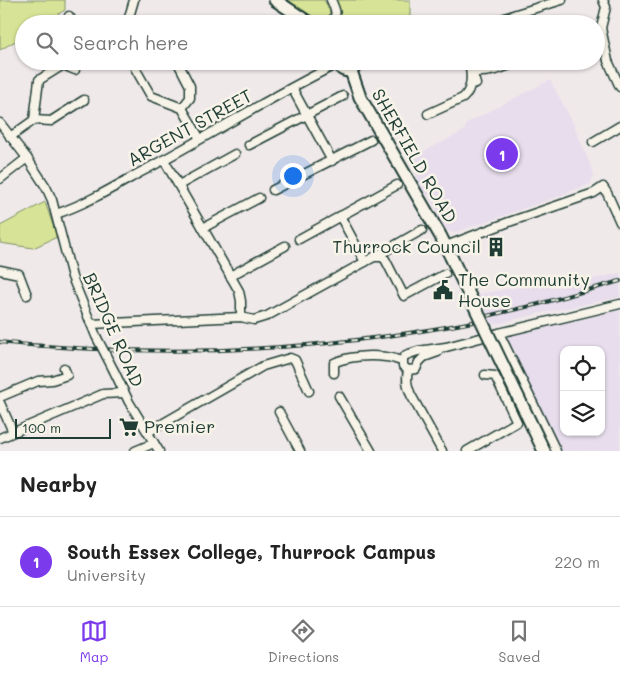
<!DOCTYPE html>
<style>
body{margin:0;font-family:Mali,sans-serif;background:#f2f2f2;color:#222}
.controls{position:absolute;right:15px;bottom:15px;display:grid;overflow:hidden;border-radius:10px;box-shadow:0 1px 4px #0004}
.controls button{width:45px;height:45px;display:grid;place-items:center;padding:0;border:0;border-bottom:1px solid #e0e0e0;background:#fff;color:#222;font:25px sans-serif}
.scale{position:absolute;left:15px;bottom:12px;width:96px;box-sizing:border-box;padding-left:5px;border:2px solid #1f3d34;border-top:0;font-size:14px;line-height:18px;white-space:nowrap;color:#1f3d34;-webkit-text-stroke:4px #f7f3e8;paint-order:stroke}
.you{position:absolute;left:292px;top:175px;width:18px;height:18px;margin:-12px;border:4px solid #fff;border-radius:50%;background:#1a73e8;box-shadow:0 0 0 8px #1a73e833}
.badge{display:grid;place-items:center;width:32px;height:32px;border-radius:50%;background:#7c3aed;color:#fff;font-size:16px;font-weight:700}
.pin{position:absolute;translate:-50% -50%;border:2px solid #fff;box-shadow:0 1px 5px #0006}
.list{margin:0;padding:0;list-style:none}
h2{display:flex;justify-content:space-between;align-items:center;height:65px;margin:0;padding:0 20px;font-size:21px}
h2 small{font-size:16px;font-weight:400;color:#767676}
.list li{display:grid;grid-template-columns:32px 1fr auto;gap:15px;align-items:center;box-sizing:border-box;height:90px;padding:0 20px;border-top:1px solid #e0e0e0}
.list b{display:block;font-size:19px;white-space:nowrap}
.list p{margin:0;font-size:16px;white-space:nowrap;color:#767676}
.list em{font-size:16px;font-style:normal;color:#767676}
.icon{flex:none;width:28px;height:28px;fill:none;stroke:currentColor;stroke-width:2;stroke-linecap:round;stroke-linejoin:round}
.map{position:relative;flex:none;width:620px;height:451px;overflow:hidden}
.search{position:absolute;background:#fff;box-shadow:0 1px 4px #0004;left:15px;right:15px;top:15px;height:55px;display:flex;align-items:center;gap:12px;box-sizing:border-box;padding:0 18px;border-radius:28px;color:#767676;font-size:19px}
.sheet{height:155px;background:#fff}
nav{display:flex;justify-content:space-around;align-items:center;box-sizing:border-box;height:70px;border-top:1px solid #e0e0e0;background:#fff;font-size:14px;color:#767676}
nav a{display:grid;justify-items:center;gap:2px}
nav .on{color:#7c3aed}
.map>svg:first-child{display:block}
.built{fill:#e7ddec;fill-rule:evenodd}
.green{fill:#d7e396;stroke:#7b9065}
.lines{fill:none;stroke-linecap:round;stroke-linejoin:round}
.street-casing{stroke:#1f3d34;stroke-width:11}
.secondary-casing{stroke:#1f3d34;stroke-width:15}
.street{stroke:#f7f3e8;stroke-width:8}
.secondary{stroke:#f7f3e8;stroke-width:11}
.rail-casing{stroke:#1f3d34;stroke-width:4}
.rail{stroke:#f7f3e8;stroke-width:2;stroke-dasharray:5.5;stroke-linecap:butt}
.street-bridge-casing{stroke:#1f3d34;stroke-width:11;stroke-linecap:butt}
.secondary-bridge-casing{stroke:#1f3d34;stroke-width:15;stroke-linecap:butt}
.street-bridge{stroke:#f7f3e8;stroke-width:8}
.secondary-bridge{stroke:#f7f3e8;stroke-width:11}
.labels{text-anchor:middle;stroke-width:5;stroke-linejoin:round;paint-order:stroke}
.street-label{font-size:18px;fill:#1f3d34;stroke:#f7f3e8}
.poi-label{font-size:18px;fill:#1f3d34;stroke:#f7f3e8;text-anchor:start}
</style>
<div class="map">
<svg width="620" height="451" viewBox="0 0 620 451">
<rect width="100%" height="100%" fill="#f0e9ea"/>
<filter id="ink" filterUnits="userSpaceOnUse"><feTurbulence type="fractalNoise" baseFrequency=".02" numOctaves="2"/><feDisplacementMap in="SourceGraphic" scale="10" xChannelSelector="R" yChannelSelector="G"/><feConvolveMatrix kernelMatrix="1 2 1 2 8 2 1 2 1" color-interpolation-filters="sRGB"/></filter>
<g filter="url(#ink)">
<g class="built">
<polygon points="550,80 573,123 594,174 590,184 563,194 563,195 453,233 446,230 436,215 437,211 429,197 423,192 416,182 418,178 409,159 464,131 467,123"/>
<polygon points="620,273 620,297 546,312 492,325 478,294 550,282 552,288"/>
<path d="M 620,310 L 620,451 L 557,451 L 508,345 L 506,337 ZM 564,350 L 601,350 L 601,432 L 564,432 Z"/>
</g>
<g class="green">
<polygon points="0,0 65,0 65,10 43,24 24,24 24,36 0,50"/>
<path d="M 284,0 L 324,0 C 328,7 333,14 327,21 L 318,22 Z"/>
<polygon points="335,0 410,0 410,24 337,24 340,11"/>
<polygon points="45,202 57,237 33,248 0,243 0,226"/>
</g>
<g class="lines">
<defs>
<g id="street">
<polyline points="603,0 606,7 601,28 608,61 620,87"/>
<polyline points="69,16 74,24"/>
<polyline points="127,24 134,0"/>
<path d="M 331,24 C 338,13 336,11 331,0"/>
<polyline points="489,24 516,14 562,0"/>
<polyline points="131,61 151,96 182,108 200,139"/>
<polyline points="177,61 190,86 190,98 182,108"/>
<polyline points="63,65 75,70"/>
<path d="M 476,84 L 472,71 C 486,74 496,70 510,65"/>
<polyline points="292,88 332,161"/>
<path d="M 428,114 L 463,98 C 473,89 472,73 468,61"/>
<polyline points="34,120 39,80 63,65 64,61"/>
<polyline points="0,123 27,158 46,187 52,200 72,277 96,336"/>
<polyline points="10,137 34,120 51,121 84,100"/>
<polyline points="593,142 620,126"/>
<polyline points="249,145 343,96"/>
<polyline points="164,160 239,291 241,301 241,317"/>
<polyline points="0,179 27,158"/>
<polyline points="179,185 235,154"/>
<polyline points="273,190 371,140"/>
<path d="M 56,214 C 86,204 114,187 141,172 C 207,137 270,97 337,64"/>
<polyline points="340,216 365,262"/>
<polyline points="203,228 259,198"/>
<polyline points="299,239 397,185"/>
<polyline points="446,246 509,222 594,193 603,187 607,193 620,222"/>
<polyline points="376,256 422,230"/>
<polyline points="0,270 19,274 27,295"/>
<polyline points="230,276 285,246"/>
<polyline points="91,324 241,317 254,320 267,316 374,257 381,257 385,259 404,296 445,274"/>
<polyline points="499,333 556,451"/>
<polyline points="408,370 403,366 403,359 406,355 418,351 446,347 499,333 620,304"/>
<path d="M 408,370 C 406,380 407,386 411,395 L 442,451"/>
<polyline points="408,370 416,369 419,362 424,357 438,352"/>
<polyline points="114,371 129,402 159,451"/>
<path d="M 334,373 L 334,363 C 347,356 371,355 386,357 C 391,357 397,360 402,361"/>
<polyline points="339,396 371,451"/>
<polyline points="0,397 38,381 52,380 67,375 64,368"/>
<polyline points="0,403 13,432"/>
<polyline points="279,412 300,451"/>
<polyline points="148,432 263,366 290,358 295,360 309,391"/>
<polyline points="0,438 103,394 124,393"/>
<polyline points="135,451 154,443"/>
<polyline points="467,451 517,422 495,376 485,375"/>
</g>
<g id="secondary">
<polyline points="275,0 311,24"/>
<path d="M 337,61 C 341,74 354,74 357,61"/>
<polyline points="351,71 360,97 440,235 451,257"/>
</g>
</defs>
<use href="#street" class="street-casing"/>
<use href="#secondary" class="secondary-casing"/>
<use href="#street" class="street"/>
<use href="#secondary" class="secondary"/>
<defs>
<g id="rail">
<polyline points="487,316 539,304 620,281"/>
<path d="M 0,342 C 31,346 63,347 95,349 C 222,355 348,346 473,322"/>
</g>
</defs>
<use href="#rail" class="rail-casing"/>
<use href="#rail" class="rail"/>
<defs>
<polyline id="street-bridge" points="96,336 114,371"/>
<polyline id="secondary-bridge" points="451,257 544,451"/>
</defs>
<use href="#street-bridge" class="street-bridge-casing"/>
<use href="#secondary-bridge" class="secondary-bridge-casing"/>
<use href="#street-bridge" class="street-bridge"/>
<use href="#secondary-bridge" class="secondary-bridge"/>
</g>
</g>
<defs>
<symbol id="building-bare" viewBox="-9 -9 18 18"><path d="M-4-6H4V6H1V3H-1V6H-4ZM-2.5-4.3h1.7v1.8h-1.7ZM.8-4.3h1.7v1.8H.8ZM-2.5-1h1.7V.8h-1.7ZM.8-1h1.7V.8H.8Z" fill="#1f3d34" stroke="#f7f3e8" stroke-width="2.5" paint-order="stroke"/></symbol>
<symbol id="civic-bare" viewBox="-9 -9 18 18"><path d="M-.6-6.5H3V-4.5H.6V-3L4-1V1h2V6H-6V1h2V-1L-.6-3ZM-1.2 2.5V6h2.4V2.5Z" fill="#1f3d34" stroke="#f7f3e8" stroke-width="2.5" paint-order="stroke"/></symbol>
<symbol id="supermarket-bare" viewBox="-9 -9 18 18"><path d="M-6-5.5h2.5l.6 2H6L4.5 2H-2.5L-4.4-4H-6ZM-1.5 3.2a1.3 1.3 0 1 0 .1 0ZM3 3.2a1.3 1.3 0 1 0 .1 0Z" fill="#1f3d34" stroke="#f7f3e8" stroke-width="2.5" paint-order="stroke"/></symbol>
</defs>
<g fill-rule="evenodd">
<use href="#building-bare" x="482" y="233" width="28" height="28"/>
<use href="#civic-bare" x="429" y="276" width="28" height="28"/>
<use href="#supermarket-bare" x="115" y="413" width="28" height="28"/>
</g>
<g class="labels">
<g class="street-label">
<text transform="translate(190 128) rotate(-29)" y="6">ARGENT STREET</text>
<text transform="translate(414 156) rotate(60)" y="6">SHERFIELD ROAD</text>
<text transform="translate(113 330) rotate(66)" y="6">BRIDGE ROAD</text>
</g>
<g class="poi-label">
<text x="481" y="253" text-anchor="end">Thurrock Council</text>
<text x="458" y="286">The Community<tspan x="458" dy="21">House</tspan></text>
<text x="144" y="433">Premier</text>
</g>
</g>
</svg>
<div class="controls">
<button><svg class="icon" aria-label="locate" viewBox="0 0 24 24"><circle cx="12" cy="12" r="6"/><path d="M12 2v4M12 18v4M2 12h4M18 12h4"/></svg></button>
<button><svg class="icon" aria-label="layers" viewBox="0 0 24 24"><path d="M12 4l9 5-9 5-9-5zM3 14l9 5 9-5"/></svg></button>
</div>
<div class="scale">100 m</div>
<div class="you"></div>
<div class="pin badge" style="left:502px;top:154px">1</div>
<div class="search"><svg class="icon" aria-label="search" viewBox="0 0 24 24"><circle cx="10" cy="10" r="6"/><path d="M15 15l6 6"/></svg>Search here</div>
</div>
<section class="sheet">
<h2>Nearby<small></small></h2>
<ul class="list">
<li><span class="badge">1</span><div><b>South Essex College, Thurrock Campus</b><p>University</p></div><em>220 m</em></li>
</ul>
</section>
<nav>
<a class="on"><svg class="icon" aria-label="map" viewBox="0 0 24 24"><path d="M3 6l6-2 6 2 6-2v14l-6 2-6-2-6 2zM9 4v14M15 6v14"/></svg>Map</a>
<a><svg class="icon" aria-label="directions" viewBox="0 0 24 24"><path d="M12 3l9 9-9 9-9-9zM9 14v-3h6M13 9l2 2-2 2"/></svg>Directions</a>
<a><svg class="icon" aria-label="saved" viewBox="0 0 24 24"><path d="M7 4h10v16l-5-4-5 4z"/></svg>Saved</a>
</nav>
